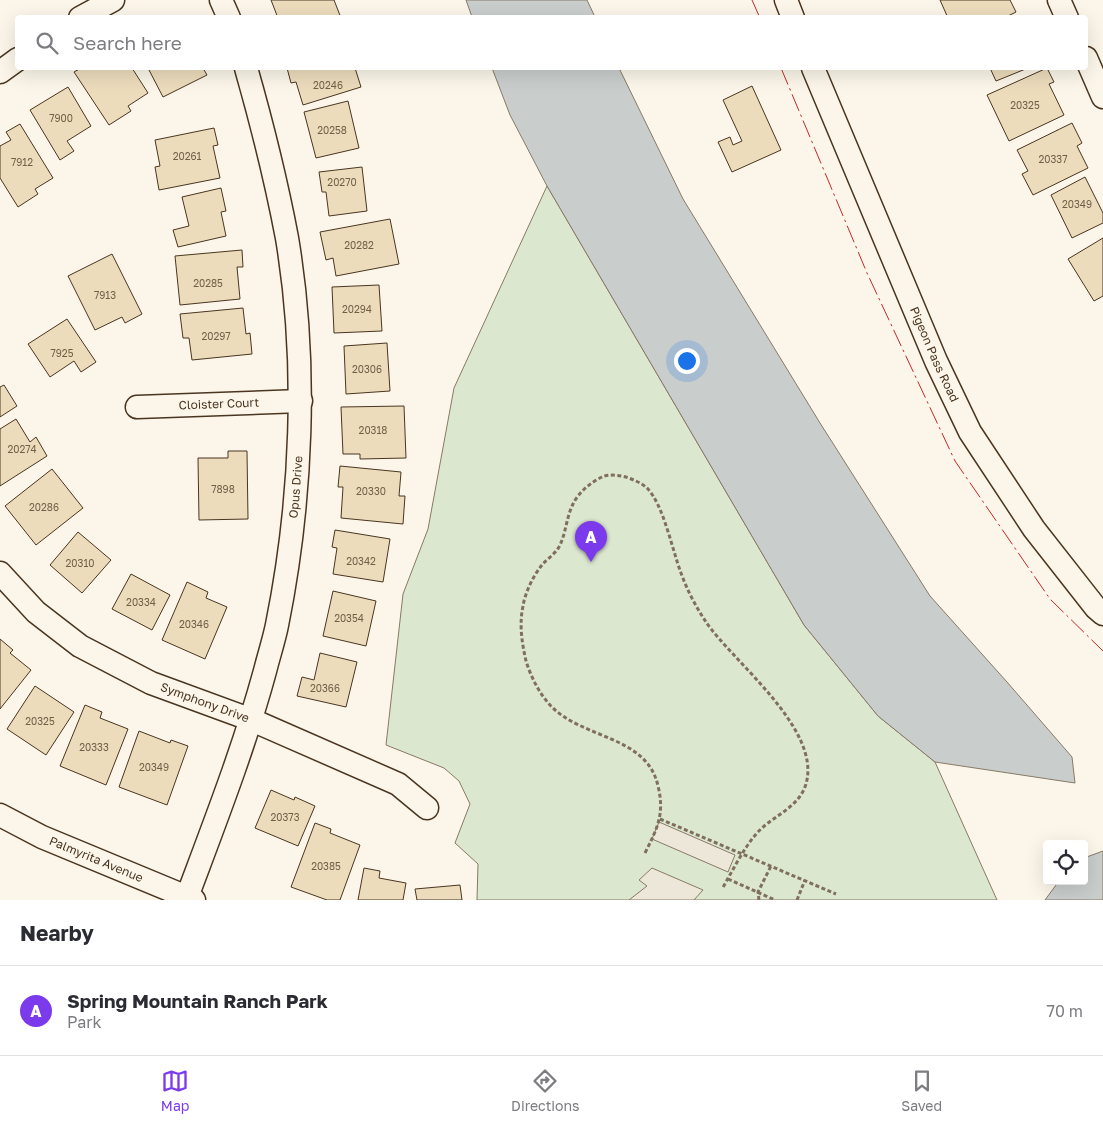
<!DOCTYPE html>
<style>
body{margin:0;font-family:"Golos Text",sans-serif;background:#f2f2f3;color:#2b2b33}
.controls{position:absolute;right:15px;bottom:15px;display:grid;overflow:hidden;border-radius:5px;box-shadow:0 5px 20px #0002}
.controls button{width:45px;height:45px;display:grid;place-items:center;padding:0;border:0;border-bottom:1px solid #e1e1e2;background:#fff;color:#2b2b33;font:25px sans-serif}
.you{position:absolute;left:686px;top:360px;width:18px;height:18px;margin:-12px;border:4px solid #fff;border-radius:50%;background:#1a73e8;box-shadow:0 0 0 8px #1a73e833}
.badge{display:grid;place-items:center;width:32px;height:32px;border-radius:50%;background:#7c3aed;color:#fff;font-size:16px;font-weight:700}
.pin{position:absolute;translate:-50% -41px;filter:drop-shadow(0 1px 2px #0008)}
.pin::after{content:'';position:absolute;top:26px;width:18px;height:15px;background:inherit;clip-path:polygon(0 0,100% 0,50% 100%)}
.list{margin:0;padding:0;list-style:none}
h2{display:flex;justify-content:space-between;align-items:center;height:65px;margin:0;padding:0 20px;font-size:21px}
h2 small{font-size:16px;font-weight:400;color:#7c7c81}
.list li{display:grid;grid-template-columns:32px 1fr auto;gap:15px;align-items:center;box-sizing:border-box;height:90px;padding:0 20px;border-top:1px solid #e1e1e2}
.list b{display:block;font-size:19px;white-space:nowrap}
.list p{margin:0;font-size:16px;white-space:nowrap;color:#7c7c81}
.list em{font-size:16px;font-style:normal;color:#7c7c81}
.icon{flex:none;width:28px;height:28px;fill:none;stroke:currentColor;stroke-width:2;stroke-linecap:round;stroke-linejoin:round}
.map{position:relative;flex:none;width:1103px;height:900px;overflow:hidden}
.search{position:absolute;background:#fff;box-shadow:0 5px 20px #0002;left:15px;right:15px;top:15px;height:55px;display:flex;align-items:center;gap:12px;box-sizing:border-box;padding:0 18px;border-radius:5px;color:#7c7c81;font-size:19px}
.sheet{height:155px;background:#fff}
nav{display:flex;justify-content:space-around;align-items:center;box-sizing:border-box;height:70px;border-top:1px solid #e1e1e2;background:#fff;font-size:14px;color:#7c7c81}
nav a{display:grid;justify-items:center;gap:2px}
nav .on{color:#7c3aed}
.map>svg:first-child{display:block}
.green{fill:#dce7d0;stroke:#887966}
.parking{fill:#ede7d9;stroke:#887966}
.water{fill:#c9cecd;stroke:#887966}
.building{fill:#ecdcbc;stroke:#4a3520}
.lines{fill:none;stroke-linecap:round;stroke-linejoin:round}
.minor-casing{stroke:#4a3520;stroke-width:25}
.path{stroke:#7f6f5c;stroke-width:3;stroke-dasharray:4 2.5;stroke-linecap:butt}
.minor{stroke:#fbf6e9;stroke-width:22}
.power{stroke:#c62828;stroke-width:1;stroke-dasharray:18 4 2.5 4;stroke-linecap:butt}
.labels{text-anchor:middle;stroke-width:4;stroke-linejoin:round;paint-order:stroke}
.number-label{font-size:10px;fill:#725f47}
.street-label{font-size:12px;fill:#4a3520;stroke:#fbf6e9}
</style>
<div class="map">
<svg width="1103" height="900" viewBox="0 0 1103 900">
<rect width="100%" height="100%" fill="#fbf6e9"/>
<polygon class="green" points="547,186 804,625 878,716 935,762 997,900 477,900 478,864 455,843 470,804 459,781 444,768 386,745 403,594 428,529 454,388"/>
<g class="parking">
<polygon points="659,822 735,855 728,872 652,839"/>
<polygon points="652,868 703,890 694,900 629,900 647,886 639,880"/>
</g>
<g class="water">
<polygon points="466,0 587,0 595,17 472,17"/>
<polygon points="492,68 619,68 683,199 820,423 930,596 1007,682 1072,757 1075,783 935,762 878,716 804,625 547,186 510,115"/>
<polygon points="1103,851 1103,900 1045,900 1059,881 1084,881 1084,858"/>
</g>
<g class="building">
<polygon points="271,0 334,0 341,18 278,18"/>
<polygon points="940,0 1010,0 1016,12 1004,18 948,18"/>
<polygon points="81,68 132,68 148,93 128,106 131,111 109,125 74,72"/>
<polygon points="148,68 203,68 207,75 163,97"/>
<polygon points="287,68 355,68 361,87 303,105 296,82 291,83"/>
<polygon points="990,68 1028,68 996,81"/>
<polygon points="1047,68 1054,82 1049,84 1064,115 1009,141 987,95"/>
<polygon points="752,86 781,150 732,172 718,142 730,137 733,145 742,141 723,100"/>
<polygon points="68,87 91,126 67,141 74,151 60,160 30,110"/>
<polygon points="348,101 359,148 316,158 304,112"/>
<polygon points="1072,123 1082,143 1077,146 1088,168 1033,195 1022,174 1028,171 1017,150"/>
<polygon points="20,124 53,178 35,189 38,194 18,207 0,178 0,146 11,140 6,132"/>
<polygon points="214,128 218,145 213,146 220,178 159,190 155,167 160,166 155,140"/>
<polygon points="362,167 367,211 329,216 326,192 322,192 319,172"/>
<polygon points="1085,177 1103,213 1103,223 1072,238 1051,195"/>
<polygon points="221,188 226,211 221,212 226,236 178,247 173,230 189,226 182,197"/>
<polygon points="390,219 399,264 336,276 333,258 326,260 320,232"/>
<polygon points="1103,238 1103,296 1094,301 1068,259"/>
<polygon points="242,250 243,267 237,267 240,299 180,305 175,256"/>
<polygon points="112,254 142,314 125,323 122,317 95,330 68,276"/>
<polygon points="379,285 382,331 334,333 332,287"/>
<polygon points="243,308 246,334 250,333 252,354 192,360 189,338 183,338 180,314"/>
<polygon points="67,319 96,362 81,372 74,361 50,377 28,344"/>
<polygon points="387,343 390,391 346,394 344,346"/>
<polygon points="4,385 17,406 0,417 0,387"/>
<polygon points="404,406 406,458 360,459 360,454 343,454 341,407"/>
<polygon points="16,419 30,442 36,437 47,456 0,486 0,429"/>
<polygon points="228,451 247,451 248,519 199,520 198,458 228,458"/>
<polygon points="340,466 401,472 399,496 405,496 403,524 341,518 343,487 338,487"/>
<polygon points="52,469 83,508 36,545 5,506"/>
<polygon points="335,530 390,539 383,582 333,574 337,548 332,547"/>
<polygon points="78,532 111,560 82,593 50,565"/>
<polygon points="131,574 170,595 152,630 112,609"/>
<polygon points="187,582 208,592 206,598 227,607 205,659 162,640"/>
<polygon points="333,591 376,601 366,646 323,636"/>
<polygon points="0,639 13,650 10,653 31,670 0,709"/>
<polygon points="320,653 357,662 346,707 297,696 302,677 314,680"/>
<polygon points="35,686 74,712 46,755 7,729"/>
<polygon points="85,705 102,712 100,718 128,729 106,785 60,766"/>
<polygon points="139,731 170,743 171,740 188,746 167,805 119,787"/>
<polygon points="271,790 294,800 295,797 315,806 298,846 255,828"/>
<polygon points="315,823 331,829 330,833 360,845 340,900 327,900 291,887"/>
<polygon points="364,868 380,871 379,878 406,883 403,900 358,900"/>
<polygon points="460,885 462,900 417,900 415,889"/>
</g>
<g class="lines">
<defs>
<g id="minor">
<polyline points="221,0 229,18"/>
<polyline points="786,0 793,18"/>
<polyline points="1059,0 1067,18"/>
<polyline points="80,18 113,0"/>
<polyline points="1086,58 1103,97"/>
<path id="s1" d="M 813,68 L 936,361 L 970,432 L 1034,529 L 1096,608 L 1103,614"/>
<polyline points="0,72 18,59"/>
<path id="s2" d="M 137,407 L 301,401"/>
<path id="s3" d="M 0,573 L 36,612 L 80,646 L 151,683 L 252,720 L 398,784 L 427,808"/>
<path id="s4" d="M 0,815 L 42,837 L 194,900"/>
<path id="s5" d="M 187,897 C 215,822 244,748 265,671 C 269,655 274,640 277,625 C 302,501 308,363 287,238 C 276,180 262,124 246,68"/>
</g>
</defs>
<use href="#minor" class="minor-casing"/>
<g class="path">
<polyline points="660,819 836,894"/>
<path d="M 645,853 C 657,829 665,814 658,786 C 647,735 581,739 550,705 C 539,693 531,677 526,661 C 522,643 519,625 523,606 C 525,593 533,576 542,565 C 547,559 555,554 559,547 C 566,534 566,518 573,504 C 578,493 591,482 602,477 C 609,474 618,475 626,477 C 634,480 642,483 648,489 C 664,507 672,549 681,573 C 687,590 696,607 706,622 C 733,662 822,729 806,784 C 799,808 772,816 757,833 C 743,849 733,870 722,889"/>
<polyline points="728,879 775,900"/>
<polyline points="759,900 758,892 771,866"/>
<polyline points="797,900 805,880"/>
</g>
<use href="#minor" class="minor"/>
<g class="power">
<polyline points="752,0 760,18"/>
<polyline points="781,68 867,273 955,461 1050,599 1103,651"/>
</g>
</g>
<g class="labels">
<g class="number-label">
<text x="328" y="89">20246</text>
<text x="1025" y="109">20325</text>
<text x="61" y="122">7900</text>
<text x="332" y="134">20258</text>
<text x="187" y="160">20261</text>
<text x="1053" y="163">20337</text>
<text x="22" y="166">7912</text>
<text x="342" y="186">20270</text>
<text x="1077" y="208">20349</text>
<text x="359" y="249">20282</text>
<text x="208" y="287">20285</text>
<text x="105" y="299">7913</text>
<text x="357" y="313">20294</text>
<text x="216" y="340">20297</text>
<text x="62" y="357">7925</text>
<text x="367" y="373">20306</text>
<text x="373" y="434">20318</text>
<text x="22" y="453">20274</text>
<text x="223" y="493">7898</text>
<text x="371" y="495">20330</text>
<text x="44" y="511">20286</text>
<text x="361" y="565">20342</text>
<text x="80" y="567">20310</text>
<text x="141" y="606">20334</text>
<text x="349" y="622">20354</text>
<text x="194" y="628">20346</text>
<text x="325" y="692">20366</text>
<text x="40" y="725">20325</text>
<text x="94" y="751">20333</text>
<text x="154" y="771">20349</text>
<text x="285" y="821">20373</text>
<text x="326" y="870">20385</text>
</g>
<g class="street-label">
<text dy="4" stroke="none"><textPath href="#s1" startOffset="311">Pigeon Pass Road</textPath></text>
<text dy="4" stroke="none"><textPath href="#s2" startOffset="82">Cloister Court</textPath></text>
<text dy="4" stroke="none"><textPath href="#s5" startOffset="426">Opus Drive</textPath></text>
<text dy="4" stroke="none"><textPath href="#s3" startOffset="246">Symphony Drive</textPath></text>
<text dy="4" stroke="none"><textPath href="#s4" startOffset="106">Palmyrita Avenue</textPath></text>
</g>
</g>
</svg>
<div class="controls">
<button><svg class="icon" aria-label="locate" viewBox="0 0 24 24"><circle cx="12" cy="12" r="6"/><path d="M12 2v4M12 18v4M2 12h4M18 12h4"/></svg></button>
</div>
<div class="you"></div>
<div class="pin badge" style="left:591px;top:562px">A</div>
<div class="search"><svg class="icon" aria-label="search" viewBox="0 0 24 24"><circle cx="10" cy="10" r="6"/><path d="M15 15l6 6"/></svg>Search here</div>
</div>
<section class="sheet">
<h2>Nearby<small></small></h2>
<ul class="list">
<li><span class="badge">A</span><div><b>Spring Mountain Ranch Park</b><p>Park</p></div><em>70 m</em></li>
</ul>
</section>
<nav>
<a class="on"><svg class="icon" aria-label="map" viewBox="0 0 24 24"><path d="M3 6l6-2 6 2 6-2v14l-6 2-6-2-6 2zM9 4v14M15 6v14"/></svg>Map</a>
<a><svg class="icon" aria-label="directions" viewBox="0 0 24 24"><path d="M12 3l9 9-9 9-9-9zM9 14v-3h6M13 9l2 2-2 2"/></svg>Directions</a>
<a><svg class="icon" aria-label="saved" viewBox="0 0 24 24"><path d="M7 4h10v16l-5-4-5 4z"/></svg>Saved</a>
</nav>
